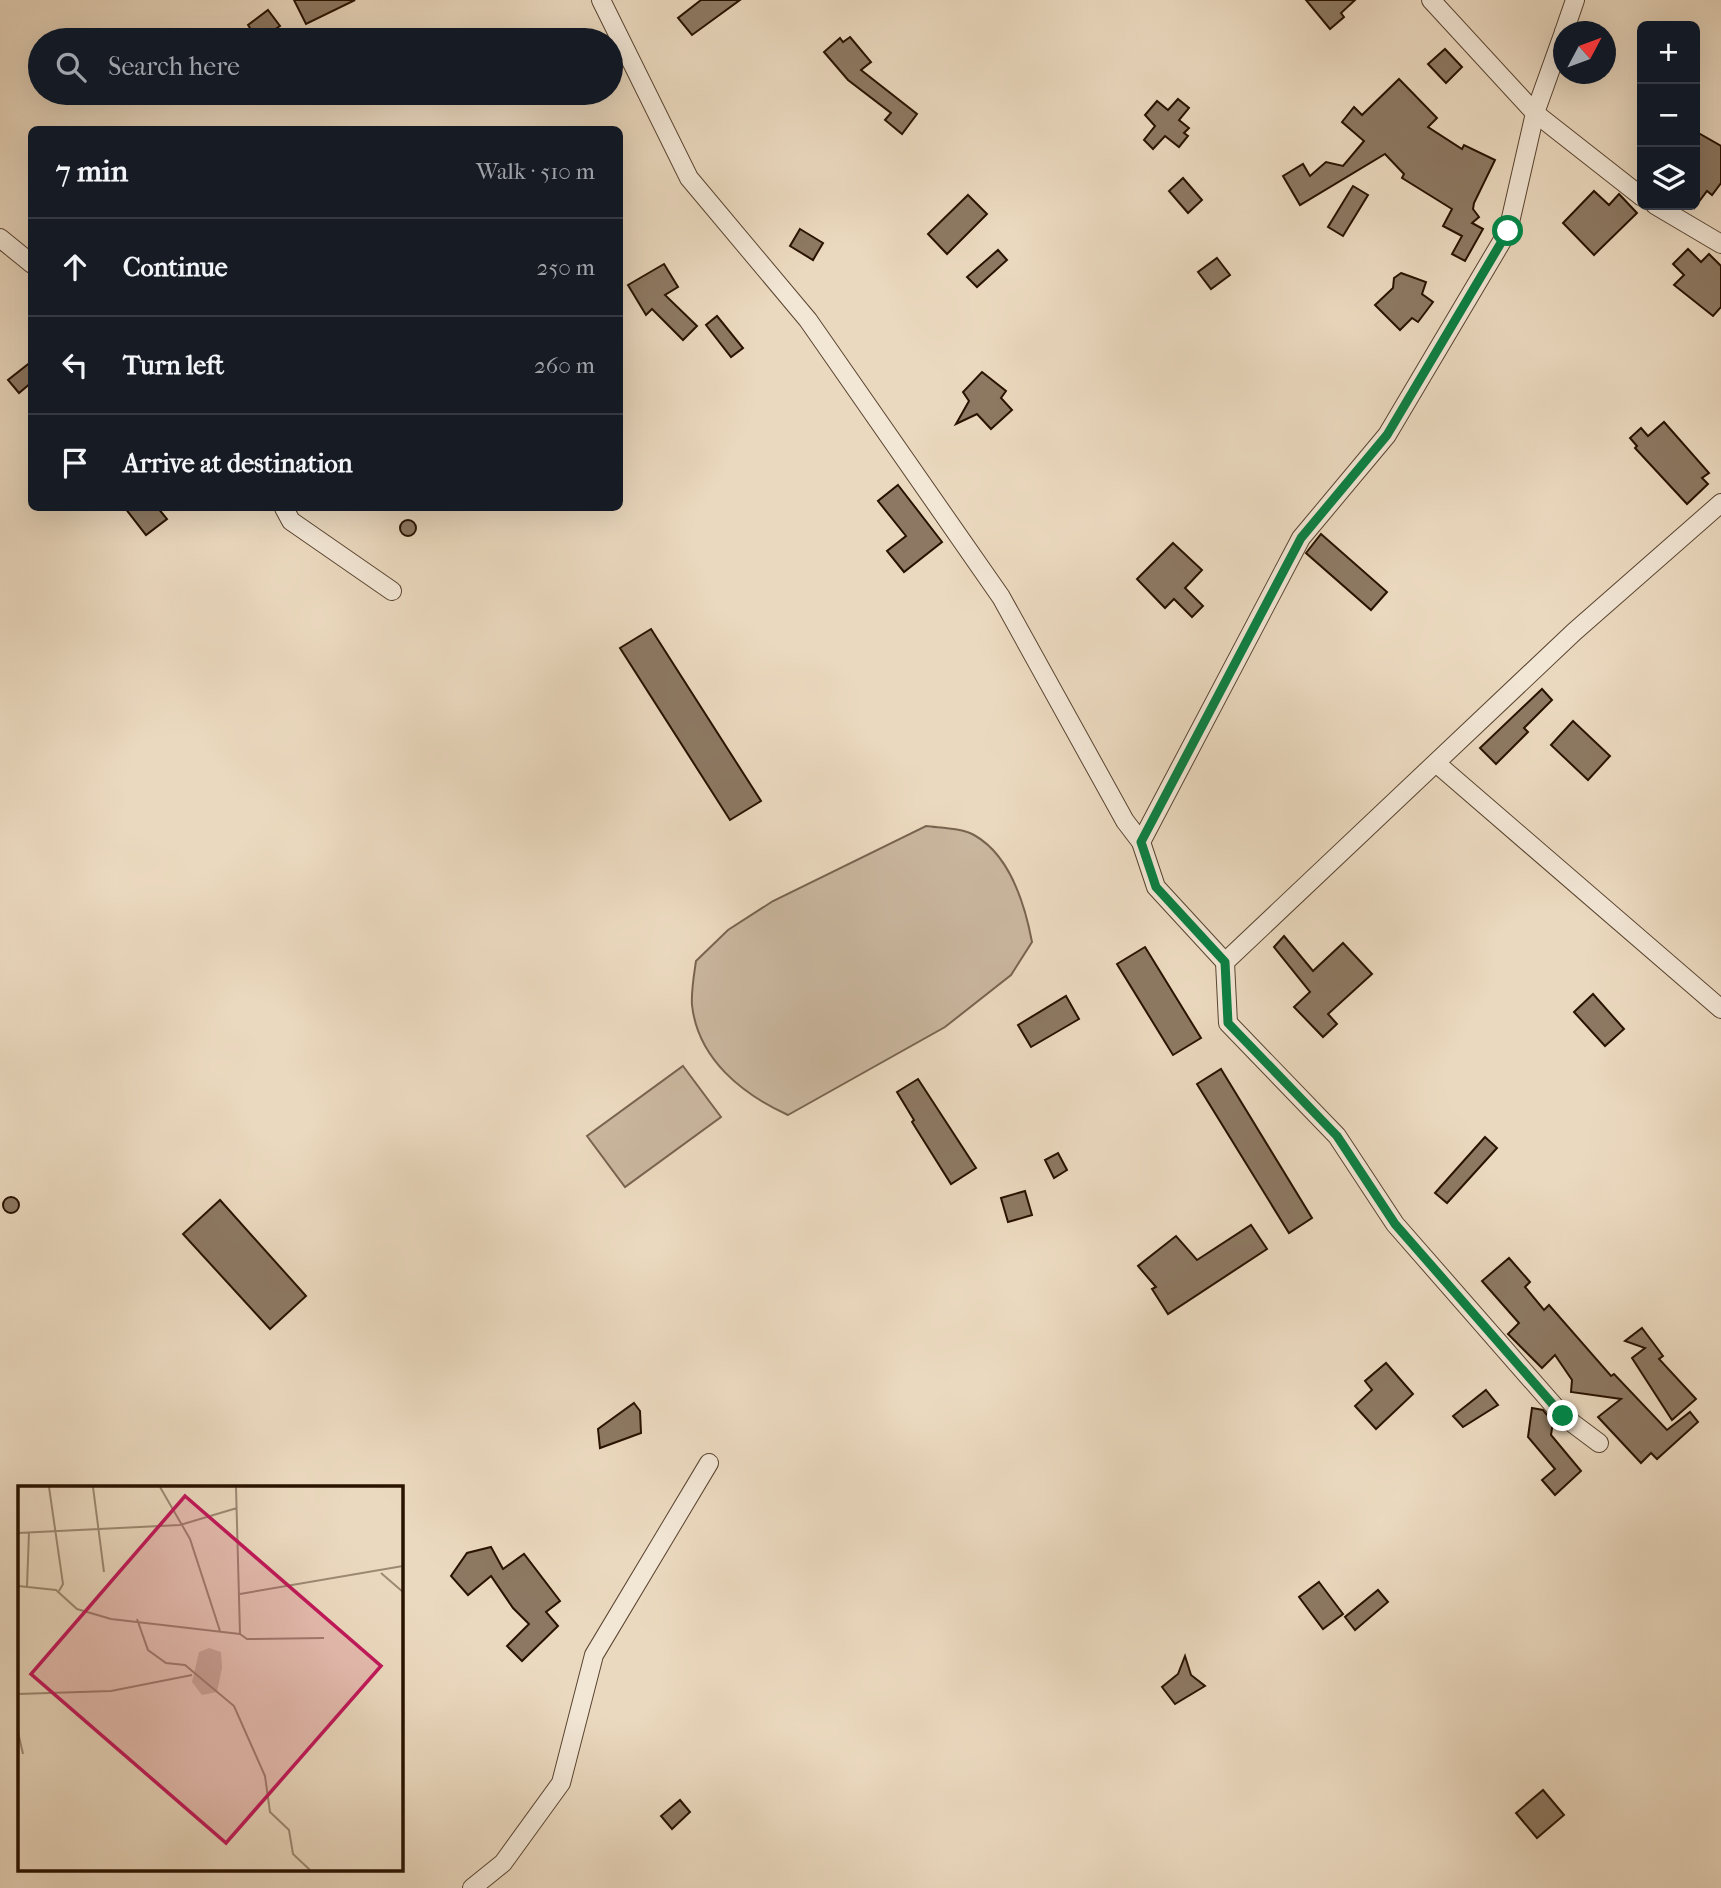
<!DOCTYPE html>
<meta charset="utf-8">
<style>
body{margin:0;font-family:"IM FELL French Canon",serif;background:#20242c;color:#f1f3f6}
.controls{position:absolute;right:21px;top:21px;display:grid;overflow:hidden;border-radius:10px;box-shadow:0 7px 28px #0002}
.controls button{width:63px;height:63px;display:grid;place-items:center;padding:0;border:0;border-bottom:2px solid #363941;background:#171b24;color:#f1f3f6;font:35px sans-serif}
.compass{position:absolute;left:1553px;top:21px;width:63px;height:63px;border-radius:50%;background:#171b24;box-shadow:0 7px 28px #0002;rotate:49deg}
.stop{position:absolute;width:21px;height:21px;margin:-16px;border:5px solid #0b8043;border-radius:50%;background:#fff}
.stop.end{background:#0b8043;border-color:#fff;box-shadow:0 2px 7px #0008}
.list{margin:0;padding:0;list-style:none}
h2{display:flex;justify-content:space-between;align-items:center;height:91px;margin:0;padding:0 28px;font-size:30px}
h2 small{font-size:23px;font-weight:400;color:#9ea1a6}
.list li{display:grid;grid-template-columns:46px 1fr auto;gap:21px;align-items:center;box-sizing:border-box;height:98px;padding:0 28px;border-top:2px solid #363941}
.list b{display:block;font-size:26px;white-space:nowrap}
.list em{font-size:23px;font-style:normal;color:#9ea1a6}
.icon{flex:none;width:38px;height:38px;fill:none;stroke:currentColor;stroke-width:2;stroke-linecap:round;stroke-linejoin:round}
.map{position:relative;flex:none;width:1721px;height:1888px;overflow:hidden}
.search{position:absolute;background:#171b24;box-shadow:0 7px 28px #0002;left:28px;top:28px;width:595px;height:77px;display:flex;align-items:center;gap:18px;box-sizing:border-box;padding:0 24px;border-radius:38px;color:#9ea1a6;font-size:26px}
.panel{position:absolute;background:#171b24;box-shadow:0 7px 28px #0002;left:28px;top:126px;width:595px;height:385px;border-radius:10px}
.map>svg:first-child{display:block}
.green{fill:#cab79f;stroke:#796450;stroke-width:2}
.building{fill:#8d7963;stroke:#281200;stroke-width:2}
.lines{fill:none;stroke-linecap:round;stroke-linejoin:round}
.street-casing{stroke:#594430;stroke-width:20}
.street{stroke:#f2e6d5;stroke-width:18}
.route{stroke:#0b8043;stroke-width:9}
.inset-road{fill:none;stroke:#9d8973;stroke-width:2}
.view{fill:#c2185b;fill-opacity:0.15;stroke:#c2185b;stroke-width:3.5}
.inset-edge{fill:none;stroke:#281200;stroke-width:3.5}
</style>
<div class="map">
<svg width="1721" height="1888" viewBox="0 0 1721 1888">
<rect width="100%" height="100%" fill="#ebd9bf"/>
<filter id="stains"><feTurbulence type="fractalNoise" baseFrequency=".00286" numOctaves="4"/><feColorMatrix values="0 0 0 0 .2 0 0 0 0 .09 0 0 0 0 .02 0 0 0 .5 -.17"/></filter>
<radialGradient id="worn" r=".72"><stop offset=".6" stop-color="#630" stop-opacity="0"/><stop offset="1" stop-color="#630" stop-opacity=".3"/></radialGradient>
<g class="green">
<path d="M 926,826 C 941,828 961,828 974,835 C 1010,855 1025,905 1032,942 L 1011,975 L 945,1027 L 788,1115 C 742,1094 698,1059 692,1005 C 691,991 694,975 696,961 L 728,930 L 773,901 Z"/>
<polygon points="683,1066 721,1117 625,1187 587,1136"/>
</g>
<g class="building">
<polygon points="294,0 355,0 306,24"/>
<polygon points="701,0 740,0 692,35 678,18"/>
<polygon points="1306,0 1355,0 1341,13 1344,17 1330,29"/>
<polygon points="268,10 280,26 258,40 248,25"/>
<polygon points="850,37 871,62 861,70 917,114 902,134 885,120 891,113 848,80 824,52 840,38 843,42"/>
<polygon points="1445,49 1462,67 1446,83 1428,64"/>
<polygon points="1399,79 1437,118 1428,127 1462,149 1464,145 1495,160 1474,203 1473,209 1479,217 1472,223 1483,229 1465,261 1452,254 1462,236 1443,226 1452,209 1402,178 1404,174 1385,154 1300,205 1283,176 1303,164 1310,176 1326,162 1343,166 1364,141 1342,122 1354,107 1362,115"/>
<polygon points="1178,99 1189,108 1179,120 1189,128 1184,133 1188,136 1179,147 1165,136 1153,149 1144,140 1155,126 1145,115 1157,101 1168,110"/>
<polygon points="1695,131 1721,146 1721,183 1712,195 1707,191 1695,207"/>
<polygon points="1183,178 1202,200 1188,213 1169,191"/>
<polygon points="1353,186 1368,195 1343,236 1328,227"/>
<polygon points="1594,191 1609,205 1619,194 1637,213 1594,255 1563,223"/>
<polygon points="968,195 987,214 947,254 928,234"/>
<polygon points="800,229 823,243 813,260 790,246"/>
<polygon points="1688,249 1701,262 1709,254 1721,266 1721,307 1713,316 1674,285 1684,275 1673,264"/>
<polygon points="998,250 1007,260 977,287 967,277"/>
<polygon points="1217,258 1230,275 1211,289 1198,272"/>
<polygon points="664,264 678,287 665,295 697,326 683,340 652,309 646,315 628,285"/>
<polygon points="1401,273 1426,282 1422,294 1433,302 1418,322 1412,318 1400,330 1375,305 1393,288 1394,278"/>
<polygon points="717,316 743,348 731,357 706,325"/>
<polygon points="32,361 32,382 19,393 8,380"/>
<polygon points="982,372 1006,391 1001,398 1012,410 991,429 977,414 956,424 969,401 963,392"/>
<polygon points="1664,422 1709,473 1702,478 1708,484 1687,504 1635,448 1637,446 1630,438 1641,428 1648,436"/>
<polygon points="898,485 942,542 904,572 887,551 906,536 878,501"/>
<polygon points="125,508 158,508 167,519 146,535"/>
<circle cx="408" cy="528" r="8"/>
<polygon points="1321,534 1387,592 1371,610 1306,553"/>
<polygon points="1173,543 1202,570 1185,588 1203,606 1192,617 1174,599 1165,608 1137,579"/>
<polygon points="651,629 761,801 730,820 620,648"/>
<polygon points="1542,689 1552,700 1524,728 1528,732 1496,764 1480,748"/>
<polygon points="1573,721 1610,756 1588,780 1551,745"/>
<polygon points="1284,936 1313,971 1343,943 1372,974 1328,1014 1337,1024 1323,1037 1294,1007 1310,992 1274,947"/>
<polygon points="1145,947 1201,1038 1173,1055 1117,964"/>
<polygon points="1593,994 1624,1029 1605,1046 1574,1012"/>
<polygon points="1066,996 1079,1019 1031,1047 1018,1025"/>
<polygon points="1221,1069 1312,1218 1289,1233 1197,1084"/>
<polygon points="918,1079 976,1168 951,1184 912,1122 914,1120 897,1092"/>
<polygon points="1485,1137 1497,1148 1447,1203 1435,1193"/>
<polygon points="1058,1153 1067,1170 1054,1178 1045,1160"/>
<polygon points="1025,1191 1032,1215 1008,1222 1001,1198"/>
<circle cx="11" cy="1205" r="8"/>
<polygon points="220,1200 306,1296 270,1329 183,1234"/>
<polygon points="1251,1225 1267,1249 1168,1314 1152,1289 1156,1287 1138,1266 1176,1236 1197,1260"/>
<polygon points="1509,1258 1530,1282 1525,1287 1544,1310 1549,1305 1611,1376 1614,1374 1667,1430 1690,1412 1698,1422 1657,1459 1651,1453 1641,1463 1598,1417 1621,1399 1571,1392 1572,1380 1555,1355 1542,1368 1508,1334 1519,1323 1482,1281"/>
<polygon points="1642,1328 1663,1356 1659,1359 1696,1399 1672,1420 1632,1358 1645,1348 1625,1341"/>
<polygon points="1386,1363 1413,1394 1376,1429 1355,1406 1372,1390 1365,1381"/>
<polygon points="1486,1390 1498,1405 1463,1427 1453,1416"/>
<polygon points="634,1403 640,1411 641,1433 600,1448 598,1429"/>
<polygon points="1532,1408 1543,1410 1553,1422 1551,1435 1581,1471 1555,1495 1542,1480 1555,1469 1528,1437"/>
<polygon points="491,1547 503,1569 524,1554 560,1601 546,1612 558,1626 522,1661 507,1646 529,1624 513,1608 491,1576 468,1595 451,1576 467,1553"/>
<polygon points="1319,1582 1343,1614 1323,1629 1299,1597"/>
<polygon points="1378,1590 1388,1602 1355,1630 1345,1617"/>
<polygon points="1185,1656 1191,1675 1205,1686 1175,1704 1162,1687 1178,1674"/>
<polygon points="1543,1790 1564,1815 1537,1838 1516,1813"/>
<polygon points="680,1800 690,1812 672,1829 661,1816"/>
</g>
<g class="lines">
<defs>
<g id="street">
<polyline points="601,0 689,178 808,320 1001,597 1125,821 1141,842 1156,887 1225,962"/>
<polyline points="1431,0 1535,113 1642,197"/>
<polyline points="1564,32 1575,0"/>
<polyline points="1655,205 1721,244"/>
<polyline points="0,238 32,264"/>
<polyline points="284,508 291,521 392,591"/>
<polyline points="1436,763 1721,1009"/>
<polyline points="1141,842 1301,538 1387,435 1508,231 1535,113 1564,32"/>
<polyline points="1599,1443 1563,1416 1395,1224 1337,1136 1228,1023 1225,962 1574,632 1721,503"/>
<polyline points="472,1888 503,1863 561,1783 594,1655 709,1463"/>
</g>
</defs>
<use href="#street" class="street-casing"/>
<use href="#street" class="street"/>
</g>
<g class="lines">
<polyline class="route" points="1508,231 1387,435 1301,538 1141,842 1156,887 1225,962 1228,1023 1337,1136 1395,1224 1563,1416"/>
</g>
<g transform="translate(18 1486)">
<rect width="385" height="385" fill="#ebd9bf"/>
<path d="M 191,162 L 203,166 L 204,182 L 199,206 L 184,209 L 174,196 L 181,166 Z" fill="#cab79f"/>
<path class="inset-road" d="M 31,1 L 45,98 L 41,105M 75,1 L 86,86M 142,1 L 172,53 L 202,145M 218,1 L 222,148 L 229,153 L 306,152M 0,47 L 162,39 L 219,22M 363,87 L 385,106M 0,100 L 38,104 L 59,123 L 93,133 L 222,148M 9,100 L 11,46M 222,108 L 385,80M 119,133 L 130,164 L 148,177 L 167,179 L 216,220 L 247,290 L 252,326 L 271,344 L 275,368 L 292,384M 0,208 L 93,205 L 174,189M 0,246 L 5,268"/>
<path class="view" d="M 167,10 L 363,180 L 208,357 L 13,188 Z"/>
<rect width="385" height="385" class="inset-edge"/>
</g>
<rect width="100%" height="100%" filter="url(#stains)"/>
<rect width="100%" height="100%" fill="url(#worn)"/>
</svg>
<div class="controls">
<button>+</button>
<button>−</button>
<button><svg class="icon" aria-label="layers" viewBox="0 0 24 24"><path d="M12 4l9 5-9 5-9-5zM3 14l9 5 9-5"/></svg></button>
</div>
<svg class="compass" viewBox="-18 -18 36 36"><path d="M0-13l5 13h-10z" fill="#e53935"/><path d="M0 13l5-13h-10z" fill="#9ea1a6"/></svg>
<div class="stop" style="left:1508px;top:231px"></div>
<div class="stop end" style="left:1563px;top:1416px"></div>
<div class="search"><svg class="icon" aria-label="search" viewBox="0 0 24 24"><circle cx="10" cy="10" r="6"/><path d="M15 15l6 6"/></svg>Search here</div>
<section class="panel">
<h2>7 min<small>Walk · 510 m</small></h2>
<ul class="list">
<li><svg class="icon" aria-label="ahead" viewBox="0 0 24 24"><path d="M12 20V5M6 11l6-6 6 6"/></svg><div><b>Continue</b></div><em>250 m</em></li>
<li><svg class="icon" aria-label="left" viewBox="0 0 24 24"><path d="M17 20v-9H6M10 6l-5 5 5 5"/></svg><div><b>Turn left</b></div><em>260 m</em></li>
<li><svg class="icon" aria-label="arrive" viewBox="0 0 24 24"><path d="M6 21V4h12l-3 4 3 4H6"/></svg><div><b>Arrive at destination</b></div></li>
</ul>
</section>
</div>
